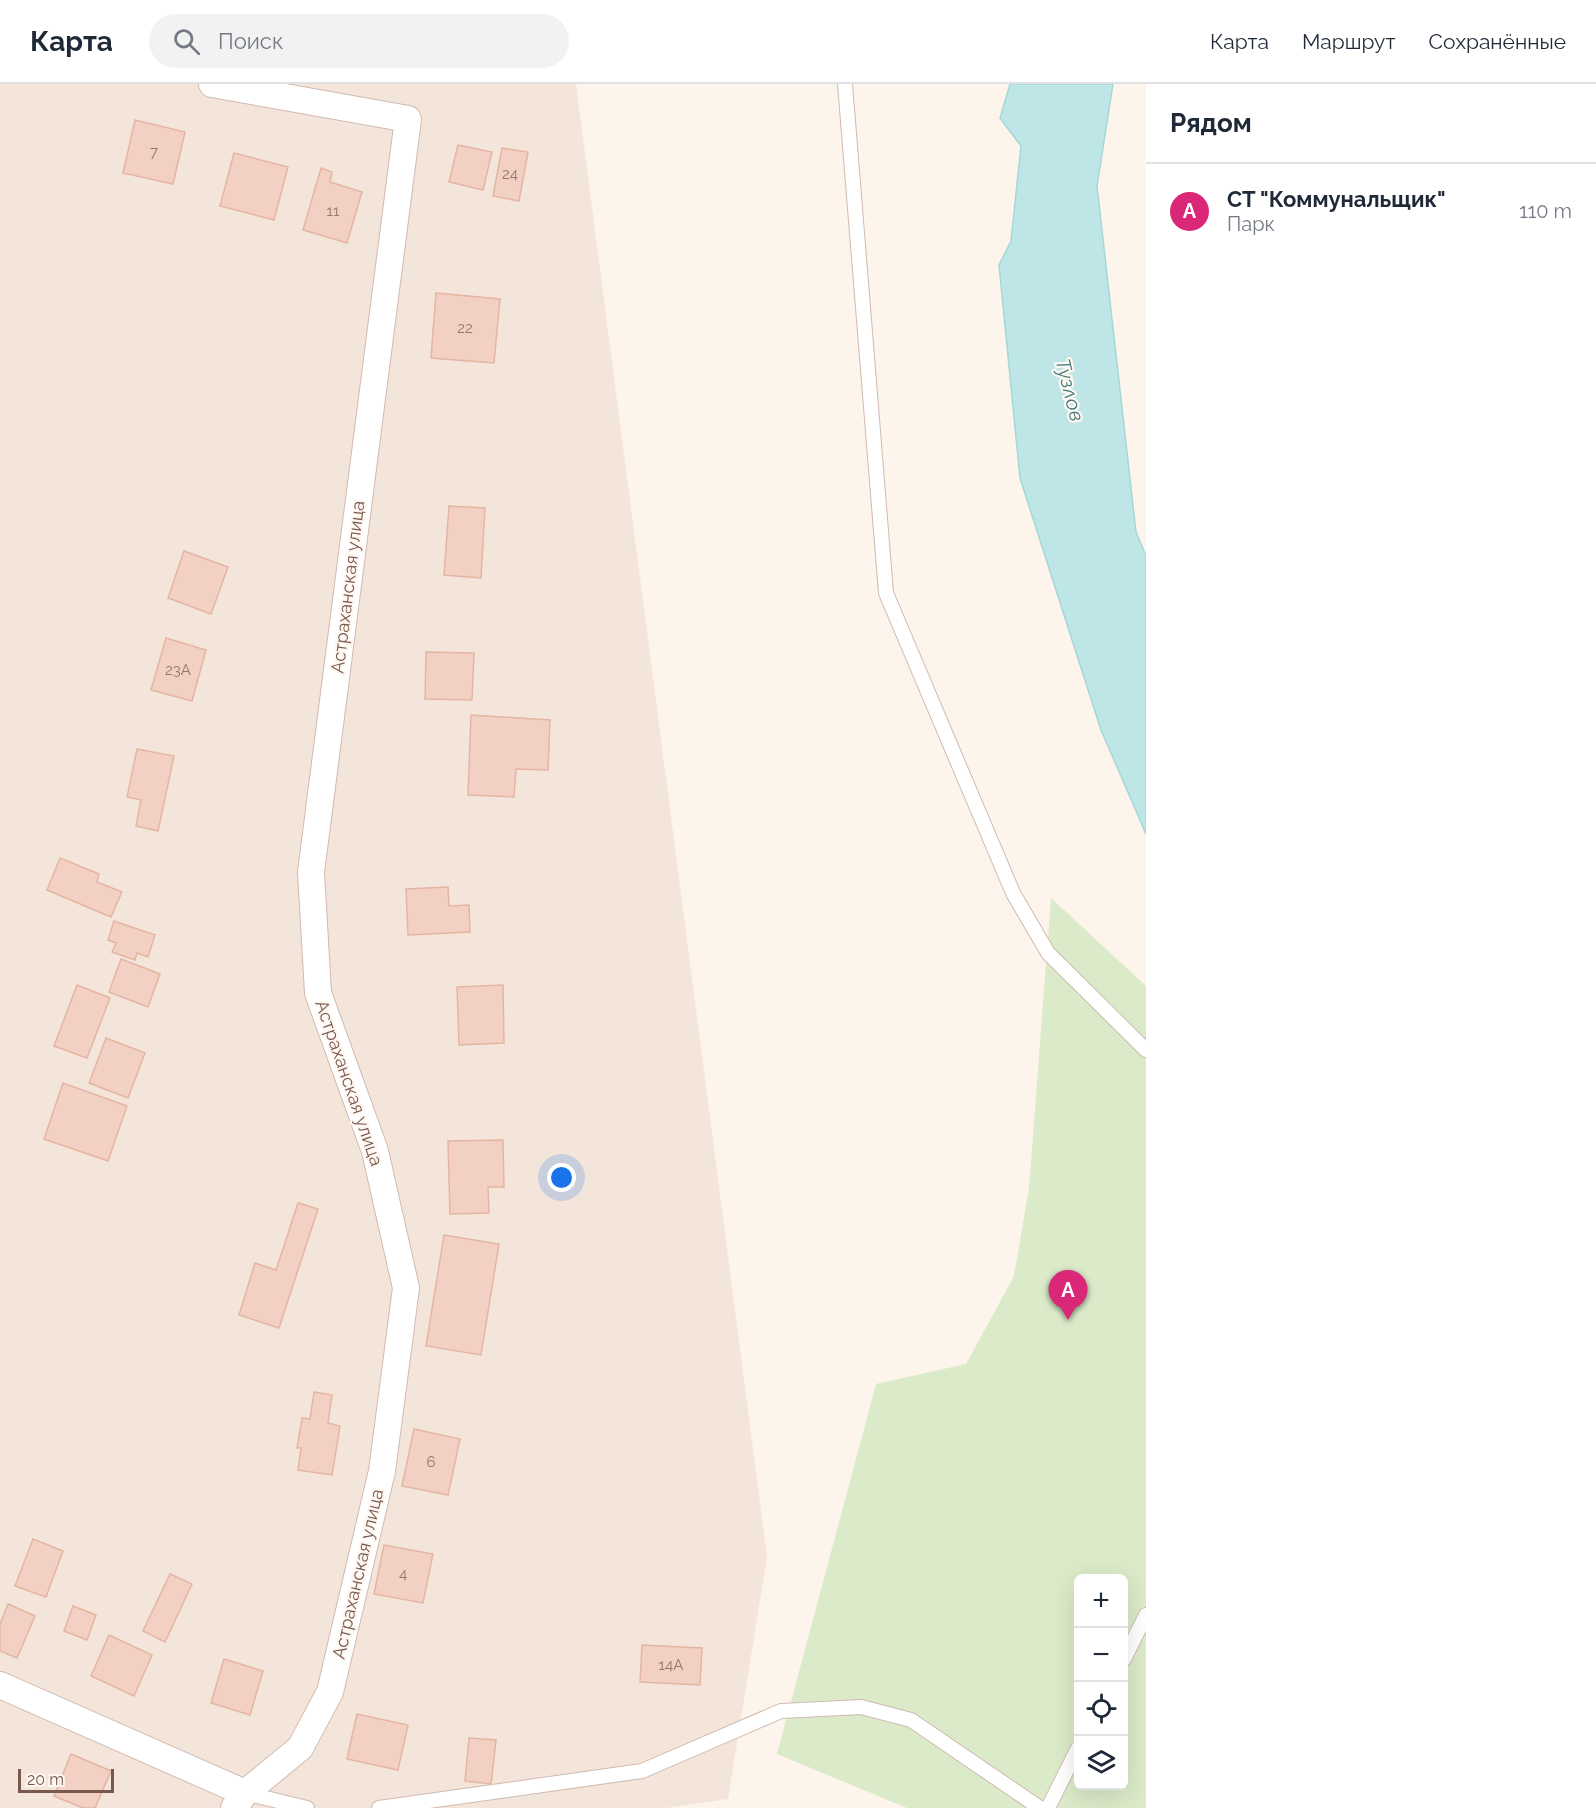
<!DOCTYPE html>
<html lang="ru">
<meta charset="utf-8">
<style>
body{margin:0;font-family:Raleway,sans-serif;background:#f2f2f3;color:#1f2937}
.controls{position:absolute;right:18px;bottom:18px;display:grid;overflow:hidden;border-radius:9px;box-shadow:0 6px 24px #0002}
.controls button{width:54px;height:54px;display:grid;place-items:center;padding:0;border:0;border-bottom:2px solid #e0e1e3;background:#fff;color:#1f2937;font:30px sans-serif}
.scale{position:absolute;left:18px;bottom:15px;width:96px;box-sizing:border-box;padding-left:6px;border:3px solid #79584d;border-top:0;font-size:16px;line-height:21px;white-space:nowrap;color:#79584d;-webkit-text-stroke:4px #fff8f2;paint-order:stroke}
.you{position:absolute;left:562px;top:1094px;width:21px;height:21px;margin:-15px;border:4px solid #fff;border-radius:50%;background:#1a73e8;box-shadow:0 0 0 9px #1a73e833}
.badge{display:grid;place-items:center;width:39px;height:39px;border-radius:50%;background:#db2777;color:#fff;font-size:20px;font-weight:700}
.pin{position:absolute;translate:-50% -50px;filter:drop-shadow(0 2px 3px #0008)}
.pin::after{content:'';position:absolute;top:32px;width:21px;height:18px;background:inherit;clip-path:polygon(0 0,100% 0,50% 100%)}
.list{margin:0;padding:0;list-style:none}
h2{display:flex;justify-content:space-between;align-items:center;height:78px;margin:0;padding:0 24px;font-size:26px}
h2 small{font-size:20px;font-weight:400;color:#747a83}
.list li{display:grid;grid-template-columns:39px 1fr auto;gap:18px;align-items:center;box-sizing:border-box;height:96px;padding:0 24px;border-top:2px solid #e0e1e3}
.list b{display:block;font-size:22px;white-space:nowrap}
.list p{margin:0;font-size:20px;white-space:nowrap;color:#747a83}
.list em{font-size:20px;font-style:normal;color:#747a83}
.icon{flex:none;width:33px;height:33px;fill:none;stroke:currentColor;stroke-width:2;stroke-linecap:round;stroke-linejoin:round}
.map{position:relative;flex:none;width:1146px;height:1724px;overflow:hidden}
header{display:flex;align-items:center;gap:36px;box-sizing:border-box;height:84px;padding:0 30px;background:#fff;border-bottom:2px solid #e0e1e3}
header strong{font-size:28px}
nav{display:flex;gap:33px;margin-inline-start:auto;font-size:21px}
.search{width:420px;height:54px;background:#f2f2f3;display:flex;align-items:center;gap:15px;box-sizing:border-box;padding:0 21px;border-radius:33px;color:#747a83;font-size:22px}
main{display:flex}
aside{flex:1;background:#fff}
.map>svg:first-child{display:block}
.residential{fill:#f4e5da}
.green{fill:#dbebc9;fill-rule:evenodd}
.water{fill:#bfe6e7;stroke:#a5d7d9;stroke-width:1.5}
.building{fill:#f2d0c3;stroke:#e5b5a3;stroke-width:1.5}
.lines{fill:none;stroke-linecap:round;stroke-linejoin:round}
.lane-casing{stroke:#d0bab0;stroke-width:16}
.street-casing{stroke:#d0bab0;stroke-width:28}
.lane{stroke:#fff;stroke-width:14}
.street{stroke:#fff;stroke-width:26}
.labels{text-anchor:middle;stroke-width:4.5;stroke-linejoin:round;paint-order:stroke}
.number-label{font-size:15px;fill:#97766a}
.street-label{font-size:18px;fill:#79584d;stroke:#fff8f2}
.water-label{font-size:20px;font-style:italic;fill:#407a7d;stroke:#fff8f2}
</style>
<header>
<strong>Карта</strong>
<div class="search"><svg class="icon" aria-label="search" viewBox="0 0 24 24"><circle cx="10" cy="10" r="6"/><path d="M15 15l6 6"/></svg>Поиск</div>
<nav><a>Карта</a><a>Маршрут</a><a>Сохранённые</a></nav>
</header>
<main>
<div class="map">
<svg width="1146" height="1724" viewBox="0 0 1146 1724">
<rect width="100%" height="100%" fill="#fdf4eb"/>
<polygon class="residential" points="0,0 576,0 767,1473 728,1715 666,1724 0,1724"/>
<path class="green" d="M 1051,814 L 1146,902 L 1146,1724 L 907,1724 L 777,1670 L 876,1300 L 966,1280 L 1014,1192 L 1029,1104 ZM 1078,1494 L 1124,1494 L 1124,1702 L 1078,1702 Z"/>
<polygon class="water" points="1010,0 1113,0 1097,102 1136,448 1146,472 1146,750 1101,646 1020,394 999,181 1011,157 1021,62 1000,34"/>
<g class="building">
<polygon points="135,36 185,48 173,100 123,89"/>
<polygon points="458,61 492,68 483,106 449,98"/>
<polygon points="502,64 528,68 519,117 493,112"/>
<polygon points="234,69 288,83 274,136 220,122"/>
<polygon points="321,84 332,88 330,98 362,108 347,159 303,146"/>
<polygon points="436,209 500,215 494,279 431,274"/>
<polygon points="449,422 485,424 481,494 444,491"/>
<polygon points="184,467 228,483 211,530 168,514"/>
<polygon points="166,554 206,566 192,617 151,606"/>
<polygon points="426,568 474,569 472,616 425,615"/>
<polygon points="471,631 550,636 548,686 516,685 514,713 468,711"/>
<polygon points="137,665 174,672 158,747 136,742 141,716 127,713"/>
<polygon points="60,774 99,790 97,798 122,808 111,833 47,806"/>
<polygon points="448,803 449,822 469,821 470,848 408,851 406,805"/>
<polygon points="114,837 155,851 148,873 137,869 135,876 112,868 116,859 108,856"/>
<polygon points="121,875 160,890 148,923 109,908"/>
<polygon points="77,901 110,914 87,974 54,962"/>
<polygon points="503,901 504,959 459,961 457,903"/>
<polygon points="106,954 145,969 128,1014 89,999"/>
<polygon points="63,999 127,1022 108,1077 44,1055"/>
<polygon points="503,1056 504,1103 488,1103 489,1129 450,1130 448,1057"/>
<polygon points="298,1119 318,1125 279,1244 239,1231 255,1179 276,1186"/>
<polygon points="444,1151 499,1160 481,1271 426,1262"/>
<polygon points="314,1308 332,1311 328,1339 340,1342 332,1391 298,1386 301,1364 297,1364 302,1334 310,1335"/>
<polygon points="414,1345 460,1355 448,1411 402,1402"/>
<polygon points="33,1455 63,1467 46,1513 15,1502"/>
<polygon points="384,1461 433,1470 423,1519 374,1510"/>
<polygon points="170,1490 192,1500 165,1558 143,1547"/>
<polygon points="8,1520 35,1532 17,1574 0,1567 0,1540"/>
<polygon points="73,1522 96,1531 87,1556 64,1547"/>
<polygon points="109,1551 152,1571 134,1612 91,1592"/>
<polygon points="642,1561 702,1564 700,1601 640,1598"/>
<polygon points="224,1575 263,1587 250,1631 211,1619"/>
<polygon points="357,1630 408,1641 398,1686 347,1675"/>
<polygon points="469,1654 496,1656 491,1700 465,1697"/>
<polygon points="71,1670 111,1687 95,1724 83,1724 54,1712"/>
</g>
<g class="lines">
<defs>
<g id="lane">
<polyline points="845,0 886,509 1013,809 1048,869 1146,966"/>
<polyline points="1124,1575 1146,1531"/>
<polyline points="245,1709 307,1724"/>
<polyline points="379,1724 642,1687 781,1627 861,1623 911,1636 1040,1724"/>
<polyline points="1048,1724 1078,1664"/>
</g>
<g id="street">
<polyline points="212,0 408,35 311,788 318,909 375,1067 406,1204 382,1387 330,1608 300,1664 245,1709 234,1724"/>
<polyline points="0,1601 245,1709"/>
</g>
</defs>
<use href="#lane" class="lane-casing"/>
<use href="#street" class="street-casing"/>
<use href="#lane" class="lane"/>
<use href="#street" class="street"/>
</g>
<g class="labels">
<g class="number-label">
<text x="154" y="73">7</text>
<text x="510" y="95">24</text>
<text x="333" y="132">11</text>
<text x="465" y="249">22</text>
<text x="178" y="591">23А</text>
<text x="431" y="1383">6</text>
<text x="403" y="1495">4</text>
<text x="671" y="1586">14А</text>
</g>
<g class="street-label">
<text transform="translate(348 503) rotate(-83)" y="6">Астраханская улица</text>
<text transform="translate(349 999) rotate(71)" y="6">Астраханская улица</text>
<text transform="translate(358 1490) rotate(-77)" y="6">Астраханская улица</text>
</g>
<g class="water-label">
<text transform="translate(1070 306) rotate(76)" y="7">Тузлов</text>
</g>
</g>
</svg>
<div class="controls">
<button>+</button>
<button>−</button>
<button><svg class="icon" aria-label="locate" viewBox="0 0 24 24"><circle cx="12" cy="12" r="6"/><path d="M12 2v4M12 18v4M2 12h4M18 12h4"/></svg></button>
<button><svg class="icon" aria-label="layers" viewBox="0 0 24 24"><path d="M12 4l9 5-9 5-9-5zM3 14l9 5 9-5"/></svg></button>
</div>
<div class="scale">20 m</div>
<div class="you"></div>
<div class="pin badge" style="left:1068px;top:1236px">A</div>
</div>
<aside>
<h2>Рядом<small></small></h2>
<ul class="list">
<li><span class="badge">A</span><div><b>СТ &quot;Коммунальщик&quot;</b><p>Парк</p></div><em>110 m</em></li>
</ul>
</aside>
</main>
